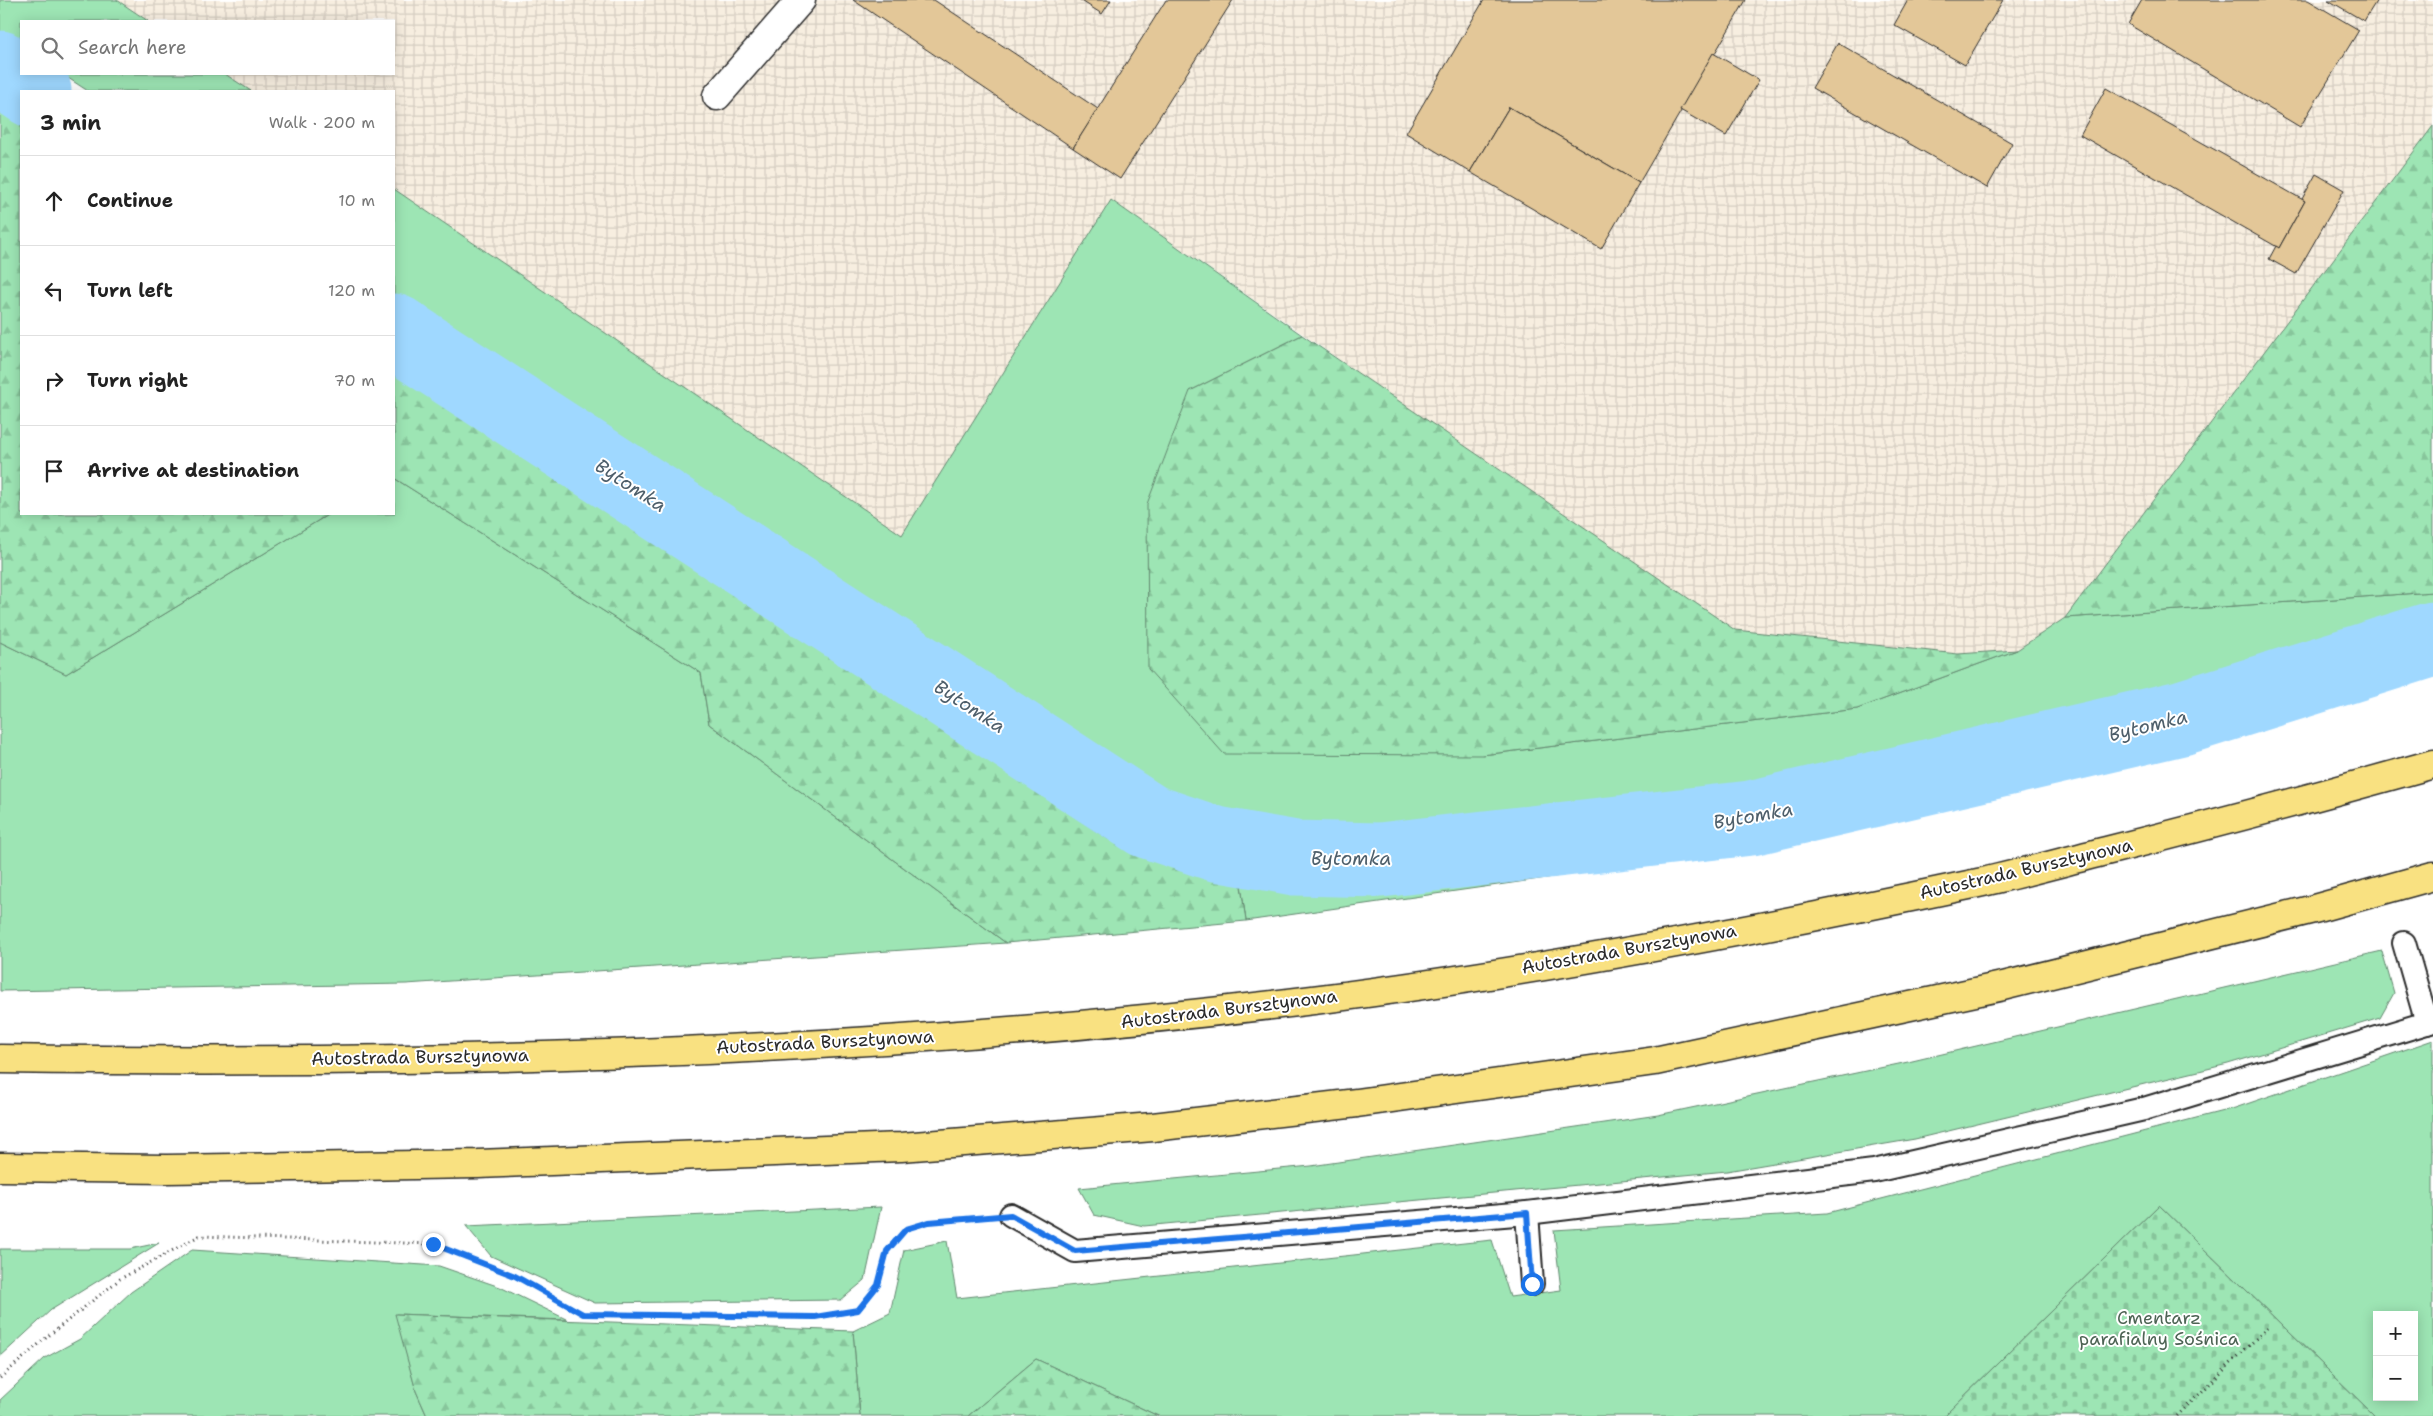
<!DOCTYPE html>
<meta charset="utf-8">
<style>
body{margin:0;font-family:"Shantell Sans",sans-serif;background:#f6f6f6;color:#222}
.controls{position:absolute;right:15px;bottom:15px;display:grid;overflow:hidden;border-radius:0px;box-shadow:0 2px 12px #0003}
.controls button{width:45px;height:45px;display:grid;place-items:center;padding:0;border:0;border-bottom:1px solid #e0e0e0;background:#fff;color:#222;font:25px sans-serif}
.stop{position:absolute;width:15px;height:15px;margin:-11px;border:4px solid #1a73e8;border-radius:50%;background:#fff}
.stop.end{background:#1a73e8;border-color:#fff;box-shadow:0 1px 5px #0008}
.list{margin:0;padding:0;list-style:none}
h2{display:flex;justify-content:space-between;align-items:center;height:65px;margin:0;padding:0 20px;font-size:21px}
h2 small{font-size:16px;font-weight:400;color:#767676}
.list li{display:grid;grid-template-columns:32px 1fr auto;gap:15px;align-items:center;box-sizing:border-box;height:90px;padding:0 20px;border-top:1px solid #e0e0e0}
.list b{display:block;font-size:19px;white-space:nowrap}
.list em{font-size:16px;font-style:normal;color:#767676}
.icon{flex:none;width:28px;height:28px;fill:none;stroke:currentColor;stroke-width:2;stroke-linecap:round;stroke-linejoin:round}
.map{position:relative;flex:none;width:2433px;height:1416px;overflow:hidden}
.search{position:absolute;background:#fff;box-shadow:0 2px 12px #0003;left:20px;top:20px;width:375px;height:55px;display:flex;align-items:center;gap:12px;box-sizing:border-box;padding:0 18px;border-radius:0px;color:#767676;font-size:19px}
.panel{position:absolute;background:#fff;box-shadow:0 2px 12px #0003;left:20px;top:90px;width:375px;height:425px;border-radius:0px}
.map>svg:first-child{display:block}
.industrial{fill:url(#industrial-grid)}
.green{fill:#9de5b4;stroke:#648870;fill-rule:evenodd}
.forest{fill:url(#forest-firs);stroke:#648870}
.cemetery{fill:url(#cemetery-stones);stroke:#648870}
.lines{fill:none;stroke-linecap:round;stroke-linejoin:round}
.river{stroke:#9fd8ff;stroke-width:75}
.building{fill:#e3c798;stroke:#2b2b2b}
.service-casing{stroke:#2b2b2b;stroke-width:26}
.minor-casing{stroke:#2b2b2b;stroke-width:31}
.motorway-casing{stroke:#2b2b2b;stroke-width:31}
.path{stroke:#2b2b2b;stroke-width:3;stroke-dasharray:1 4;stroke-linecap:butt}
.service{stroke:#fff;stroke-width:22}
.minor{stroke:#fff;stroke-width:28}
.motorway{stroke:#f9e181;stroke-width:28}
.route{stroke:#1a73e8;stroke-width:6}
.labels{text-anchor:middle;stroke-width:4;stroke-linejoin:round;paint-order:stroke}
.street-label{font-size:18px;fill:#2b2b2b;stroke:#fff}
.park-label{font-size:18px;fill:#4d6354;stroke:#fff}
.water-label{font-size:19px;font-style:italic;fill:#4e5f6b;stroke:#fff}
</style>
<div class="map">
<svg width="2433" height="1416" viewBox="0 0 2433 1416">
<defs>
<pattern id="industrial-grid" width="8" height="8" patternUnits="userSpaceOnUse" patternTransform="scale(1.25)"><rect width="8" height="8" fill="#f7eee0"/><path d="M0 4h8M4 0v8" fill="none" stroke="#d4ccc0"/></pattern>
<pattern id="forest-firs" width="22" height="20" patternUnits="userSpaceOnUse" patternTransform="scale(1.25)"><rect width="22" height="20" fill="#9de5b4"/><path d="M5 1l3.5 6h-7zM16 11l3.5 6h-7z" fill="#87c59b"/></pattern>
<pattern id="cemetery-stones" width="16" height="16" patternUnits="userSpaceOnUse" patternTransform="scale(1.25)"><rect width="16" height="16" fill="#9de5b4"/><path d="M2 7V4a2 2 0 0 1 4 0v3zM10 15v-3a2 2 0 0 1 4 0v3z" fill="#87c59b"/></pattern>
</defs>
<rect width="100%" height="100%" fill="#fff"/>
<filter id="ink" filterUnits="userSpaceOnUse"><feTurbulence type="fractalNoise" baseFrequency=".02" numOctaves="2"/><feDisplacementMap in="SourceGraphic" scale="10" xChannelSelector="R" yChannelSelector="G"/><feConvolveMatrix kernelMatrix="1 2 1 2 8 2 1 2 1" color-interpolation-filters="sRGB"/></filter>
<g filter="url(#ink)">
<polygon class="industrial" points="117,0 2433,0 2433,126 2065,618 2017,650 1958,654 1735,630 1517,484 1111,200 902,536 394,189 394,91 251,91 225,74 394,74 394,21 148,21"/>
<g class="green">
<polygon points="0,0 117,0 148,21 21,21 21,46 0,31"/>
<polygon points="62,74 225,74 251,91 88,91"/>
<polygon points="394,189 902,535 1111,200 1302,335 1190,391 1482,755 1857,709 2017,650 2065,618 2433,592 2433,674 2328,705 1947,802 1645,864 1246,921 1233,826 1210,820 1090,774 394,300"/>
<polygon points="394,478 701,673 709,724 1006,943 406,984 0,991 0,642 66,674 329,514 394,514"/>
<polygon points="2382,951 2394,993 2380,1018 2228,1064 1915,1139 1727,1171 1144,1226 1094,1215 1079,1188 1311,1166 1658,1115 1908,1062"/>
<path d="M 2433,1040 L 2433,1416 L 2375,1416 L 2159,1205 L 1944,1416 L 1158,1416 L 1036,1359 L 968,1416 L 860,1416 L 853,1331 L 890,1313 L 904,1250 L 947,1241 L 957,1298 L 1492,1240 L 1510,1297 L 1561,1290 L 1554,1230 L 1827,1213 L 2235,1108 ZM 2377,1315 L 2414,1315 L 2414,1397 L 2377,1397 Z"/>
<polygon points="881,1207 865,1280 841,1300 595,1303 491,1256 466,1226"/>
<polygon points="159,1243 51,1310 0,1357 0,1249 130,1249"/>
<polygon points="192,1250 439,1266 500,1287 568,1320 396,1314 416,1391 427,1416 0,1416 0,1400 45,1358 80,1339 131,1292"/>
</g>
<g class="forest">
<polygon points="0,103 21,117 21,514 329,514 66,674 0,642"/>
<polygon points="2433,126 2433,592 2065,618"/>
<polygon points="1302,335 1735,630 1958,654 2017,650 1857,709 1482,755 1224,754 1148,669 1147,504 1190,391"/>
<polygon points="394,366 1108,839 1239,872 1246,921 1006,943 709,724 701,673 394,478"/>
<polygon points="395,1314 853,1331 860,1416 427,1416 416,1391"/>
<polygon points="1036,1359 1158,1416 968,1416"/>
</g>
<polygon class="cemetery" points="2159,1205 2375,1416 1944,1416"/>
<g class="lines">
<g class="river">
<polyline points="0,68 34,91"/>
<polyline points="394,331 1148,821 1216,844 1295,858 1380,860 1751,818 2181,718 2433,639"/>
</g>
</g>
<g class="building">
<polygon points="853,0 934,0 1098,109 1073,148"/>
<polygon points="1080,0 1111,0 1102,14"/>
<polygon points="1166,0 1233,0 1120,179 1073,148"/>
<polygon points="1484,0 1746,0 1639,183 1509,107 1470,172 1406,133"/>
<polygon points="1908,0 2003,0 1965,65 1894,25"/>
<polygon points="2142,0 2308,0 2359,30 2300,127 2128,24"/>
<polygon points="2328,0 2377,0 2364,21"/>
<polygon points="1838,43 2012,143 1987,188 1812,88"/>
<polygon points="1713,53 1759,80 1726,136 1680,110"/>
<polygon points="2106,88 2305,201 2279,248 2080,135"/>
<polygon points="1509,107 1639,183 1601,249 1470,172"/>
<polygon points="2316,174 2344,190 2296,274 2269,259 2276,246 2279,248 2305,201 2302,199"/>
</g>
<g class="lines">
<defs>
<g id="service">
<polyline points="2404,943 2427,1023"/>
<polyline points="1527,1213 1532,1284"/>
<polyline points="1011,1215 1075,1251 1527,1213 1874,1171 2144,1109 2433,1021"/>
</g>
<polyline id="minor" points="717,96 801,0"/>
<g id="motorway">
<path d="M 0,1059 C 440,1065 884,1054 1321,999 C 1541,971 1761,929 1978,883 C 2023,873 2066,861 2110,850 C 2218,823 2326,794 2433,764"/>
<polyline points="0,1167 167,1169 478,1164 901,1147 1153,1127 1357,1103 1655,1061 2003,986 2314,909 2433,876"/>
</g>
</defs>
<use href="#service" class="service-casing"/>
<use href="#minor" class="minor-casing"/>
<use href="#motorway" class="motorway-casing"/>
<g class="path">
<polyline points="0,1378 47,1337 120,1279 199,1236 433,1244 515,1276 583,1314 815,1317 858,1310 878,1285 887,1251 906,1229 929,1222 978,1218"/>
<polyline points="2177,1416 2267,1328"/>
</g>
<use href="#service" class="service"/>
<use href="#minor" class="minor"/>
<use href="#motorway" class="motorway"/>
</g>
</g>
<g class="lines" filter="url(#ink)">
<polyline class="route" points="433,1244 515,1276 583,1314 815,1317 858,1310 878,1285 887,1251 906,1229 929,1222 1011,1215 1075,1251 1527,1213 1532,1284"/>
</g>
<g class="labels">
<g class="street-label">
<text transform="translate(2026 869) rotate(-13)" y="6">Autostrada Bursztynowa</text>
<text transform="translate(1629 949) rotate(-10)" y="6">Autostrada Bursztynowa</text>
<text transform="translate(1229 1009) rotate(-7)" y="6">Autostrada Bursztynowa</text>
<text transform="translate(825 1042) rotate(-3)" y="6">Autostrada Bursztynowa</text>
<text transform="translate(420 1057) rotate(-1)" y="6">Autostrada Bursztynowa</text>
</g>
<g class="park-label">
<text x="2159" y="1324">Cmentarz<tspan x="2159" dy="21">parafialny Sośnica</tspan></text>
</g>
<g class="water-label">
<text transform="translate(631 485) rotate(33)" y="7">Bytomka</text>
<text transform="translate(970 706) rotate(33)" y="7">Bytomka</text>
<text transform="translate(2148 725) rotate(-14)" y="7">Bytomka</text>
<text transform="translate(1753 815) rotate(-10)" y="7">Bytomka</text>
<text x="1351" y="865">Bytomka</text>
</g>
</g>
</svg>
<div class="controls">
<button>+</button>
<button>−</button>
</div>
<div class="stop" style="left:1532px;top:1284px"></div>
<div class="stop end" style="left:433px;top:1244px"></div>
<div class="search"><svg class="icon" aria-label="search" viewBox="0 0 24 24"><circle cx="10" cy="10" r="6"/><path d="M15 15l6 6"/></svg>Search here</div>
<section class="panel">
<h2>3 min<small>Walk · 200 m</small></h2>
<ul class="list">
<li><svg class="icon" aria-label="ahead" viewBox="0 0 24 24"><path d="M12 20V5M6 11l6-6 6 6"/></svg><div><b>Continue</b></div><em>10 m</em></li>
<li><svg class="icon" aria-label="left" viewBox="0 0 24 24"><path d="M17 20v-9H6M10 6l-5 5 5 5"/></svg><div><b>Turn left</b></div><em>120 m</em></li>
<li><svg class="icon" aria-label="right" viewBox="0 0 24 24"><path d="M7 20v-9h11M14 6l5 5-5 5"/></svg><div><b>Turn right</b></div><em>70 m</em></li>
<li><svg class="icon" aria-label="arrive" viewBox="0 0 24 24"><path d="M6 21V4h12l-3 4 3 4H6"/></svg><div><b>Arrive at destination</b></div></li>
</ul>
</section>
</div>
